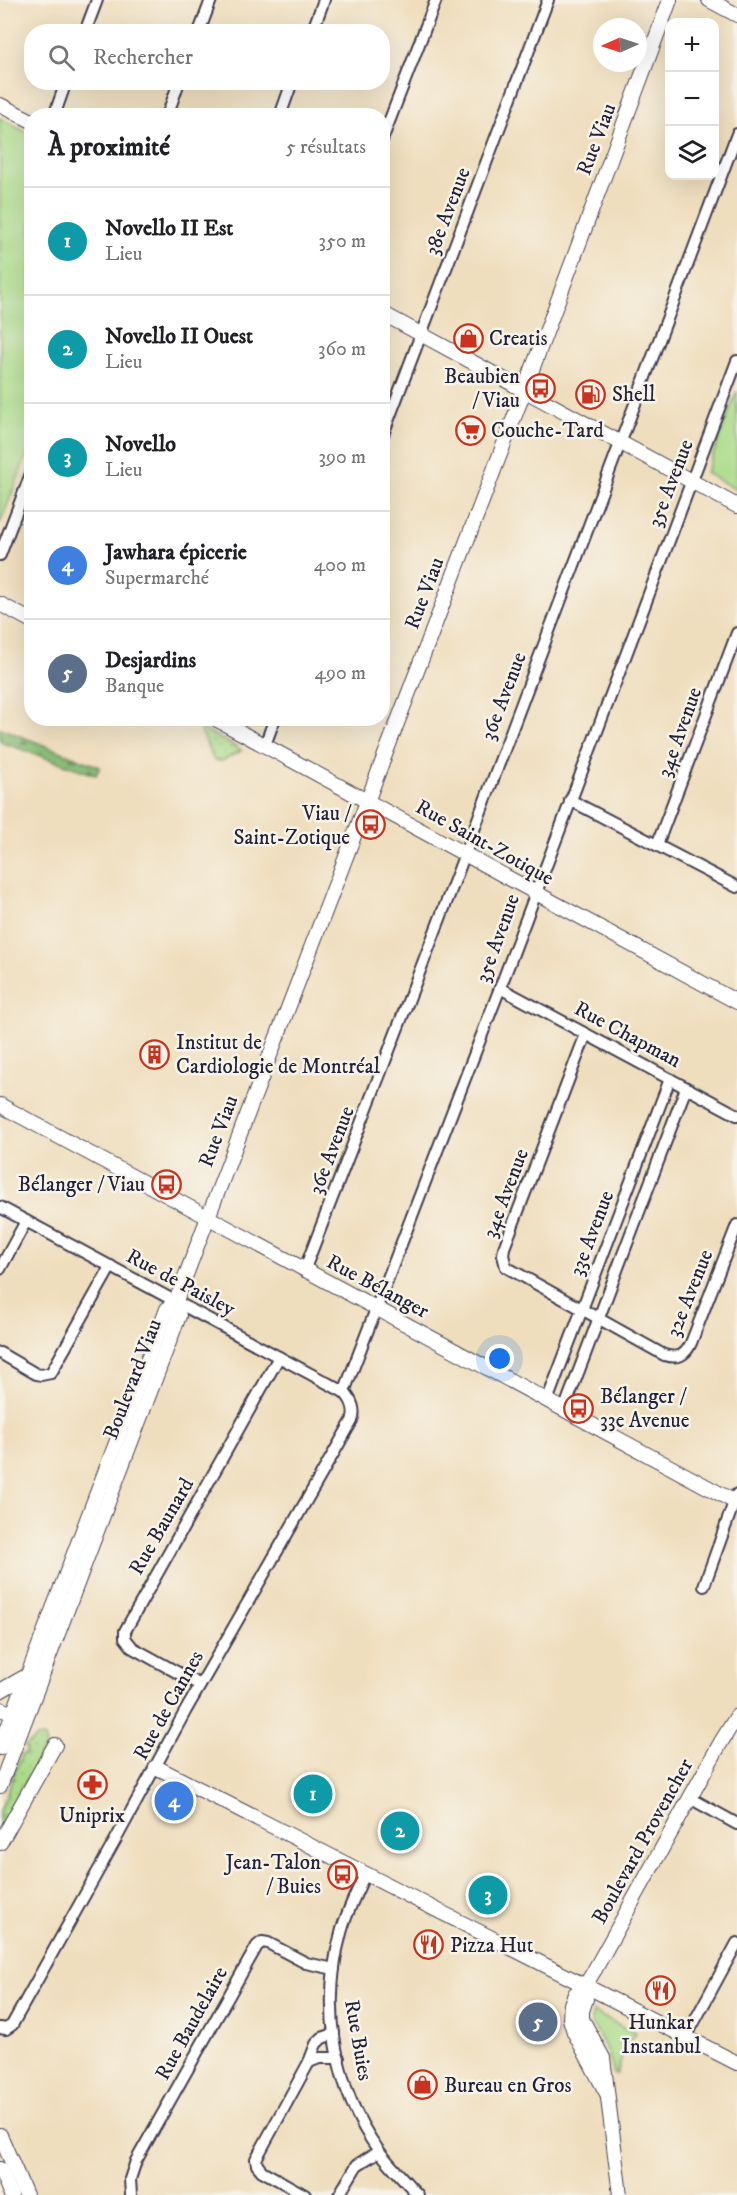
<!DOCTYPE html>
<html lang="fr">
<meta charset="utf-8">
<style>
body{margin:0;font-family:"IM FELL DW Pica",serif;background:#f6f6f6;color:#202124}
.controls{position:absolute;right:18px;top:18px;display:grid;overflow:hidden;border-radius:12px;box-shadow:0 6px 24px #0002}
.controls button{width:54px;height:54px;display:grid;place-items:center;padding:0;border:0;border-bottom:2px solid #e0e0e0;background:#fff;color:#202124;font:30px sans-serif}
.compass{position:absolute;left:593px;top:18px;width:54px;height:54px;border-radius:50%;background:#fff;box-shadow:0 6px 24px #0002;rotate:267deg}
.you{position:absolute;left:500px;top:1359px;width:21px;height:21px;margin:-15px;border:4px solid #fff;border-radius:50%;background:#1a73e8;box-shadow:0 0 0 9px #1a73e833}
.badge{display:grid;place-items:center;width:39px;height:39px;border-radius:50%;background:#0b8043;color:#fff;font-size:20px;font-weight:700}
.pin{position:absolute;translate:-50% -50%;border:3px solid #fff;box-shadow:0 2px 6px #0006}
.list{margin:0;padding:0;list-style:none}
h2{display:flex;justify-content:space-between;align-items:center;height:78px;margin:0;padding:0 24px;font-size:26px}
h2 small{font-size:20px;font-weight:400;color:#757577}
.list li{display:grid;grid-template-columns:39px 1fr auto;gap:18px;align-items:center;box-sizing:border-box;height:108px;padding:0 24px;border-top:2px solid #e0e0e0}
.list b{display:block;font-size:22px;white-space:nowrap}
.list p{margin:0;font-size:20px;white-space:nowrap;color:#757577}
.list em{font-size:20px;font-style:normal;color:#757577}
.icon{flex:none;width:33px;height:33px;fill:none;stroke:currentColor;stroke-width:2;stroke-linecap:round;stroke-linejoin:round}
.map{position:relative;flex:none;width:737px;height:2195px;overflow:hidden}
.search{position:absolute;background:#fff;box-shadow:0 6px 24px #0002;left:24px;top:24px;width:366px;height:66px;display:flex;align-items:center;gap:15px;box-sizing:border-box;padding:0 21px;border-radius:24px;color:#757577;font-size:22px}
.panel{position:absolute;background:#fff;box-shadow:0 6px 24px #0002;left:24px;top:108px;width:366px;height:618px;border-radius:24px}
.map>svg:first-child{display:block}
.grass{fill:url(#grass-dots);stroke:#667f62;stroke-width:1.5}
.forest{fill:url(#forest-firs);stroke:#556f58;stroke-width:1.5}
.park{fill:#abdc8a;stroke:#667f62;stroke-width:1.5}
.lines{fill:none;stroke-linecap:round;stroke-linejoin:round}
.street-casing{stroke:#413e4f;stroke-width:14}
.secondary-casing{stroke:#413e4f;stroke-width:16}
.street{stroke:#fff;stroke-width:10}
.secondary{stroke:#fff;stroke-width:14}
.labels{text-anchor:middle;stroke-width:5;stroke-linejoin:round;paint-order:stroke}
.street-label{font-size:21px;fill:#22223b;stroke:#f7f3e8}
.poi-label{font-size:21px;fill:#22223b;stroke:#f7f3e8;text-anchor:start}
</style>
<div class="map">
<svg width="737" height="2195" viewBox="0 0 737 2195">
<defs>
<pattern id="grass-dots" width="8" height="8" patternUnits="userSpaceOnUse" patternTransform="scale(1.5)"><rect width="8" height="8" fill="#abdc8a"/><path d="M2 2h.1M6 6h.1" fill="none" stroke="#93bc78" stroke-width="1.8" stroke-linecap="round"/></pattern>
<pattern id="forest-firs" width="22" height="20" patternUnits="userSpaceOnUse" patternTransform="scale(1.5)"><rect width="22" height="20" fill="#88bc76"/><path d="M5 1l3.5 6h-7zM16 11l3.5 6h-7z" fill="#6f9862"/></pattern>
</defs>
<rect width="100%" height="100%" fill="#f7f3e8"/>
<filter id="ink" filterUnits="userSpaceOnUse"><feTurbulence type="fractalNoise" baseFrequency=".0167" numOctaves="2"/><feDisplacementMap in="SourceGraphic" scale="12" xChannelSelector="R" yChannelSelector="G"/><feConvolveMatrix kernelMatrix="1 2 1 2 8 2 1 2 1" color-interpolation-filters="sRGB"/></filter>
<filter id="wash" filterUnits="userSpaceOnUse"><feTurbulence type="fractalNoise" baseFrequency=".008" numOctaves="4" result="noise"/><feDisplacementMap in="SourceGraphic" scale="24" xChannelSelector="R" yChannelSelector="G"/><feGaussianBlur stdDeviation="1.35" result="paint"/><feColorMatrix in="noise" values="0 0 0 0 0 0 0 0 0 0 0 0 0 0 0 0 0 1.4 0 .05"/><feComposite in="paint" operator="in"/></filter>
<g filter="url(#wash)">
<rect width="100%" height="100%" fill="#efdebe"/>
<g class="grass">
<polygon points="199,727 241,750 241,751 222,761 214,760"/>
<polygon points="41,1737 44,1738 46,1745 0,1828 0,1811 22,1754 25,1754 27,1749 25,1747 36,1738"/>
</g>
<polygon class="forest" points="0,728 100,767 96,775 0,742"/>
<g class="park">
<polygon points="0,118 31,135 31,443 0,524"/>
<polygon points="737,391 737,490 706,473"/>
<polygon points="593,2012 635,2033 623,2054 617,2074 614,2074 608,2052 591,2021"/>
</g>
</g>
<g filter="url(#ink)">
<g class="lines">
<defs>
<g id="street">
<polyline points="85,32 97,0"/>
<polyline points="199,32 211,0"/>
<polyline points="312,32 324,0"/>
<polyline points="54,116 66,82"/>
<polyline points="167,116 179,82"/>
<polyline points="280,116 292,82"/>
<polyline points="382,140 436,0"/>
<polyline points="382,437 548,0"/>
<polyline points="0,555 32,471"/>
<polyline points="265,745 275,718"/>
<polyline points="570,800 737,887"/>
<polyline points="657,845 737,633"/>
<polyline points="500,988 737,1115"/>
<path d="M 586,1034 L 504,1248 L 503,1255 L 506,1267 L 664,1355 C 678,1359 685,1356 691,1343 L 737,1225"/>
<path d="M 0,1207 L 344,1392 C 352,1400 356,1411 352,1421 L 186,1710 L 116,1839 L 12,2025 L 6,2029 L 0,2028"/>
<polyline points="0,1269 26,1221"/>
<polyline points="304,1271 458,872 737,134"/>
<polyline points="0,1353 36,1374 41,1375 51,1373 111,1266"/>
<polyline points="344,1392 500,988 737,361"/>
<polyline points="547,1401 670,1079"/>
<polyline points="564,1410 686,1088"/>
<polyline points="704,1586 737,1494"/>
<polyline points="200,1685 133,1648 125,1638 125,1631 279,1357"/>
<polyline points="690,1798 737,1824"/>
<path d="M 365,1874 C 356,1894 346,1913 341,1933 C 321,2006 334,2089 379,2151 C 391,2166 405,2181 418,2195"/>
<polyline points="686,2037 737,1943"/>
<polyline points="309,2062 319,2058 339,2058"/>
<polyline points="131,2195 130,2179 136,2161 257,1946 262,1942 268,1943 306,1963 334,1969"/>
<polyline points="305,2195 262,2171 257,2165 256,2159 309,2062 316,2044 322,2038 334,2034"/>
<polyline points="339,2195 357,2165 379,2151"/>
</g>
<g id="secondary">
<polyline points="709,0 737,15"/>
<polyline points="0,105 32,121"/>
<polyline points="382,313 737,506"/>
<polyline points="0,604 32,621"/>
<polyline points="214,718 737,1002"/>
<polyline points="0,1105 737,1503"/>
<polyline points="176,1301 520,402 670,0"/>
<polyline points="0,1691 28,1675"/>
<polyline points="0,1709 21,1716"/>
<polyline points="0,1748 167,1309 176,1301"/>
<polyline points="156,1767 737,2063"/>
<polyline points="0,1786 179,1316 176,1301"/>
<polyline points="0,1843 55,1745"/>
<polyline points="585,1986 586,1999 582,2011 582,2019 603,2058 620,2195"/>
<polyline points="606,2092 574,2032 570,2019 571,2004 575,1994 585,1986 594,1971 721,1742 737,1716"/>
<polyline points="0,2135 26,2195"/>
<polyline points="0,2169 11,2195"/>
</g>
</defs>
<use href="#street" class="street-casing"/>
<use href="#secondary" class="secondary-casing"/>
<use href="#street" class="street"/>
<use href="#secondary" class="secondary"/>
</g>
</g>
<defs>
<symbol id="shop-ring" viewBox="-11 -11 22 22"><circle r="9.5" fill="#f7f3e8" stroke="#c8321e" stroke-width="1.5"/><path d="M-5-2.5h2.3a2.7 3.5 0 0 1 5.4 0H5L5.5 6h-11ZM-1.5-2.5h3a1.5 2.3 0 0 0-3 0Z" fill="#c8321e"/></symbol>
<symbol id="bus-ring" viewBox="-11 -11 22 22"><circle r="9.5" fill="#f7f3e8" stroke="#c8321e" stroke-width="1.5"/><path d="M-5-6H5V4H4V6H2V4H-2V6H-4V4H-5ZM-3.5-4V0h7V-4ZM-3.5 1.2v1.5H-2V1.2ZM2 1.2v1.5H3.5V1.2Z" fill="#c8321e"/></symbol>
<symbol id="fuel-ring" viewBox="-11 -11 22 22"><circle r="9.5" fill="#f7f3e8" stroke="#c8321e" stroke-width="1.5"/><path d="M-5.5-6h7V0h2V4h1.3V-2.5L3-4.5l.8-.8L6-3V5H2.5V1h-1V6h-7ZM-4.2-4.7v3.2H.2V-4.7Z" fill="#c8321e"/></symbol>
<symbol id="supermarket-ring" viewBox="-11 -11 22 22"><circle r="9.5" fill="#f7f3e8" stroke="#c8321e" stroke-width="1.5"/><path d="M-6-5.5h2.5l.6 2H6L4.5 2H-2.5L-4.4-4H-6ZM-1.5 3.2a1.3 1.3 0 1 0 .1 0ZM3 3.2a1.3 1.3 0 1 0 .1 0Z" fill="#c8321e"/></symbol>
<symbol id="building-ring" viewBox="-11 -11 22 22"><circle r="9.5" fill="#f7f3e8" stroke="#c8321e" stroke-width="1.5"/><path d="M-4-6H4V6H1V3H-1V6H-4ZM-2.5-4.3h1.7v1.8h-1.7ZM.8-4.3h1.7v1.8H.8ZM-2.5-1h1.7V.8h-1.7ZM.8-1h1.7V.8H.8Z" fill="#c8321e"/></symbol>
<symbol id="pharmacy-ring" viewBox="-11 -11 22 22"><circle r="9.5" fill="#f7f3e8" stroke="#c8321e" stroke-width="1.5"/><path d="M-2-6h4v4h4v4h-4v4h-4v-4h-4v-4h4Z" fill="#c8321e"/></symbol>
<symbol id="restaurant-ring" viewBox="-11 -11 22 22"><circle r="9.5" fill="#f7f3e8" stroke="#c8321e" stroke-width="1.5"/><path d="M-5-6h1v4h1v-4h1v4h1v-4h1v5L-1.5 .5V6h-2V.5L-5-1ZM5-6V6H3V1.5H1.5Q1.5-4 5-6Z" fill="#c8321e"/></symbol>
</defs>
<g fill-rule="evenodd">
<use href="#shop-ring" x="452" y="322" width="33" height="33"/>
<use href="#bus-ring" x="524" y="372" width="33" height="33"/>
<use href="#fuel-ring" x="574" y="378" width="33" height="33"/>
<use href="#supermarket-ring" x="454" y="414" width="33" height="33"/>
<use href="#bus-ring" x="354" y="808" width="33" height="33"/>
<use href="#building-ring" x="138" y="1038" width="33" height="33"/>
<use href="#bus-ring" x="150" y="1168" width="33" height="33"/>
<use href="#bus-ring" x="562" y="1392" width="33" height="33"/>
<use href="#pharmacy-ring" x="76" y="1768" width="33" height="33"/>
<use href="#bus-ring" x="326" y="1858" width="33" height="33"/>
<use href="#restaurant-ring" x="412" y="1928" width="33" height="33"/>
<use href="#restaurant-ring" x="644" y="1974" width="33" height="33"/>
<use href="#shop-ring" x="406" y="2068" width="33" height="33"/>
</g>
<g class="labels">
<g class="street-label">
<text transform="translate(596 139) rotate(-69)" y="7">Rue Viau</text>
<text transform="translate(447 211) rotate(-69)" y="7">38e Avenue</text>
<text transform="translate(670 483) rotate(-69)" y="7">35e Avenue</text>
<text transform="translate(424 593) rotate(-69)" y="7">Rue Viau</text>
<text transform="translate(503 696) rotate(-69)" y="7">36e Avenue</text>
<text transform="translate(679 732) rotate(-70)" y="7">34e Avenue</text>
<text transform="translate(485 842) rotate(29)" y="7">Rue Saint-Zotique</text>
<text transform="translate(497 938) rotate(-70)" y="7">35e Avenue</text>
<text transform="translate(628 1034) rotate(28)" y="7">Rue Chapman</text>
<text transform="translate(218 1131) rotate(-69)" y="7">Rue Viau</text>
<text transform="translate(331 1150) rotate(-69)" y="7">36e Avenue</text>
<text transform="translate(505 1193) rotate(-69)" y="7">34e Avenue</text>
<text transform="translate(591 1233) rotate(-69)" y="7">33e Avenue</text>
<text transform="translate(181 1282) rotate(28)" y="7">Rue de Paisley</text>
<text transform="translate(378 1286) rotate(28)" y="7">Rue Bélanger</text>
<text transform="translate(689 1293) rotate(-68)" y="7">32e Avenue</text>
<text transform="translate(132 1379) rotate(-69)" y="7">Boulevard Viau</text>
<text transform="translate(161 1526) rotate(-60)" y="7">Rue Baunard</text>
<text transform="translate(168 1705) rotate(-61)" y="7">Rue de Cannes</text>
<text transform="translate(642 1841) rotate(-61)" y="7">Boulevard Provencher</text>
<text transform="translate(191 2023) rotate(-61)" y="7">Rue Baudelaire</text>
<text transform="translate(359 2040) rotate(80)" y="7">Rue Buies</text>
</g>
<g class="poi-label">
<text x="489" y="345">Creatis</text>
<text x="520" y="383" text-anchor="end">Beaubien<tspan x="520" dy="24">/ Viau</tspan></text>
<text x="612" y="401">Shell</text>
<text x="491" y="437">Couche-Tard</text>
<text x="350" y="820" text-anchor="end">Viau /<tspan x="350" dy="24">Saint-Zotique</tspan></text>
<text x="176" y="1049">Institut de<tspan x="176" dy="24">Cardiologie de Montréal</tspan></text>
<text x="145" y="1191" text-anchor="end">Bélanger / Viau</text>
<text x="600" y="1403">Bélanger /<tspan x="600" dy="24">33e Avenue</tspan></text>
<text x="92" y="1822" text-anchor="middle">Uniprix</text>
<text x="321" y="1869" text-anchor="end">Jean-Talon<tspan x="321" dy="24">/ Buies</tspan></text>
<text x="450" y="1952">Pizza Hut</text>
<text x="661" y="2029" text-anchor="middle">Hunkar<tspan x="661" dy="24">Instanbul</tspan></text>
<text x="444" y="2092">Bureau en Gros</text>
</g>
</g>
</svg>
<div class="controls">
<button>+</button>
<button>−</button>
<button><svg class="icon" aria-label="layers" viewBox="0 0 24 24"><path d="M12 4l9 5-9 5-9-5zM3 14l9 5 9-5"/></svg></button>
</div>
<svg class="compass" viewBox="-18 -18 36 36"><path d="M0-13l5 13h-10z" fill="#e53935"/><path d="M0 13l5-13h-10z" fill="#757577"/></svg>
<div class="you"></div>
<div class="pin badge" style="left:313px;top:1794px;background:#0f9aa8">1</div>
<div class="pin badge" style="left:400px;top:1831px;background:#0f9aa8">2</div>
<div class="pin badge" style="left:488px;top:1895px;background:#0f9aa8">3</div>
<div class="pin badge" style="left:174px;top:1801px;background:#3f7fe0">4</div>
<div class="pin badge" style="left:538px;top:2022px;background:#5c6f8a">5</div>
<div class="search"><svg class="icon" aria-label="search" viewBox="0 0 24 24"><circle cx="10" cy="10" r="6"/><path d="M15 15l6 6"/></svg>Rechercher</div>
<section class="panel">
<h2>À proximité<small>5 résultats</small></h2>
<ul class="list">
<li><span class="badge" style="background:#0f9aa8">1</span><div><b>Novello II Est</b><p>Lieu</p></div><em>350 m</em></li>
<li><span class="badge" style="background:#0f9aa8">2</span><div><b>Novello II Ouest</b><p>Lieu</p></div><em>360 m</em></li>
<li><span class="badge" style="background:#0f9aa8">3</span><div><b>Novello</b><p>Lieu</p></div><em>390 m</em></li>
<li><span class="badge" style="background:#3f7fe0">4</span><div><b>Jawhara épicerie</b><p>Supermarché</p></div><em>400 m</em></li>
<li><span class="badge" style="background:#5c6f8a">5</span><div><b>Desjardins</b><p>Banque</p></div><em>490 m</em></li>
</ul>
</section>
</div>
